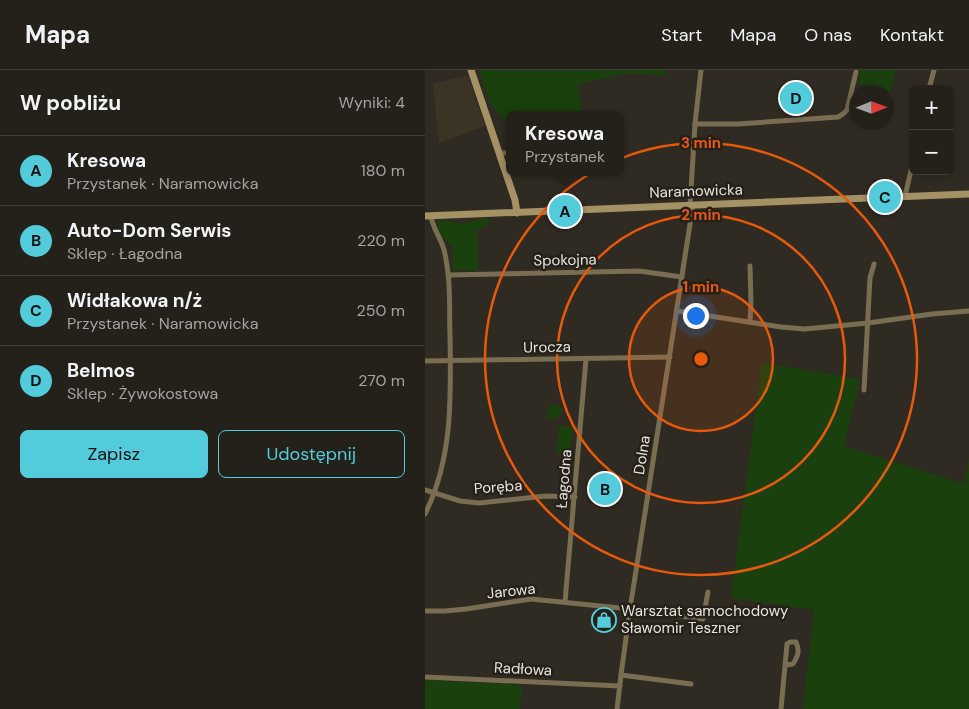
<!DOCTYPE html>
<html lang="pl">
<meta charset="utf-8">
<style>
body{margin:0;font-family:"DM Sans",sans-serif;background:#2c2823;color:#f1f3f6}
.controls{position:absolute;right:15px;top:15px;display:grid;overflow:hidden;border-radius:8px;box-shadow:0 2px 8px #0003}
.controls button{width:45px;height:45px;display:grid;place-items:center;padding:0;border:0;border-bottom:1px solid #413e39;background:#24201a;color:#f1f3f6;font:25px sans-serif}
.compass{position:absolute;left:424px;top:15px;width:45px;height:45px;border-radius:50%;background:#24201a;box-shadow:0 2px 8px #0003;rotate:89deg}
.you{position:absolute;left:270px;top:245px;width:18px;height:18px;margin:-12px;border:4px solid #fff;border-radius:50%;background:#1a73e8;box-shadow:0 0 0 8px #1a73e833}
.badge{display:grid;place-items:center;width:32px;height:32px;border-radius:50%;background:#52cbda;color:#111;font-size:16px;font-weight:700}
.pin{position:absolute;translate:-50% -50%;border:2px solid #fff;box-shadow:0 1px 5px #0006}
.popup{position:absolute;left:81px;top:41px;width:118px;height:65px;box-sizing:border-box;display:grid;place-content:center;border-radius:8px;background:#24201a;filter:drop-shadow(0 1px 4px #0005);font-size:16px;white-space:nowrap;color:#a3a3a2}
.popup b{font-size:19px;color:#f1f3f6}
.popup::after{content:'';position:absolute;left:50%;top:100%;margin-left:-10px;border:10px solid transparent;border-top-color:#24201a}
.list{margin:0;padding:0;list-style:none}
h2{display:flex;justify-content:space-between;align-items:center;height:65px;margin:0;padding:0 20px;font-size:21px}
h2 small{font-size:16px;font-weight:400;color:#a3a3a2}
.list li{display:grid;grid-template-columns:32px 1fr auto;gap:15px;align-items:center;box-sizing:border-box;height:70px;padding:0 20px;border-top:1px solid #413e39}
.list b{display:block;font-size:19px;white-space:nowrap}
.list p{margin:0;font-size:16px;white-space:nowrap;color:#a3a3a2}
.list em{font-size:16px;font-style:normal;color:#a3a3a2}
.actions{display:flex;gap:10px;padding:15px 20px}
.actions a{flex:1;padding:11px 0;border:1px solid #52cbda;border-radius:8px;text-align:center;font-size:18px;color:#52cbda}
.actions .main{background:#52cbda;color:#111}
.map{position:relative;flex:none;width:544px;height:639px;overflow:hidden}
header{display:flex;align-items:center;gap:30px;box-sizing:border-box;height:70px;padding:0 25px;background:#24201a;border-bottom:1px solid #413e39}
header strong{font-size:24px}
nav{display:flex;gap:28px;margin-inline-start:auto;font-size:18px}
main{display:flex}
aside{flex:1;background:#24201a}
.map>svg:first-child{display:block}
.built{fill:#3b3425}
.green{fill:#1a410d}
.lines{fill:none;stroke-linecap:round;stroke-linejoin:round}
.street{stroke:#796d52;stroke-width:5}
.secondary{stroke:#a49265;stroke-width:7}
.ring{fill:none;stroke:#e8590c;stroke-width:2.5}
.labels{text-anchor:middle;stroke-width:5;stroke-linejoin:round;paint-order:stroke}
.street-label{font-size:15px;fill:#e6e3dd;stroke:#262118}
.poi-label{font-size:15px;fill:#e6e3dd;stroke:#262118;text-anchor:start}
.centre{fill:#e8590c;stroke:#262118;stroke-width:2.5}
.ring-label{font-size:15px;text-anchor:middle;font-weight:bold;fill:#e8590c;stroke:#262118;stroke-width:5;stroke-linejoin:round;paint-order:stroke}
</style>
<header>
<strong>Mapa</strong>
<nav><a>Start</a><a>Mapa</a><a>O nas</a><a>Kontakt</a></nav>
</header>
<main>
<aside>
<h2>W pobliżu<small>Wyniki: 4</small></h2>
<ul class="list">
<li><span class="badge">A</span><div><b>Kresowa</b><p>Przystanek · Naramowicka</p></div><em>180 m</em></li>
<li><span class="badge">B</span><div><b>Auto-Dom Serwis</b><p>Sklep · Łagodna</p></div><em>220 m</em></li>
<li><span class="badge">C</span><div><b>Widłakowa n/ż</b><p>Przystanek · Naramowicka</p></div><em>250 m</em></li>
<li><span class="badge">D</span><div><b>Belmos</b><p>Sklep · Żywokostowa</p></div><em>270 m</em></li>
</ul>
<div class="actions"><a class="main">Zapisz</a><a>Udostępnij</a></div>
</aside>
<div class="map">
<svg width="544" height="639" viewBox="0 0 544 639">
<rect width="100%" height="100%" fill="#302b22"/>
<polygon class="built" points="43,5 60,56 14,73 8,14"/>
<g class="green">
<polygon points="54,0 242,0 241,6 204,3 153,14 157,45 85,45 85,52 79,52 75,44 66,36"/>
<polygon points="435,0 471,0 466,22 433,14"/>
<path d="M 57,148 L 65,149 L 65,151 L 61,156 L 52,160 L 53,201 L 28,200 L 27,176 C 19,170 10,161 13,151 C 18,150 32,152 36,154 L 42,153 Z"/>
<polygon points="337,293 435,309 419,376 539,414 544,388 544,639 378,639 389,540 306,528"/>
<polygon points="127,335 132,335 132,337 137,338 135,347 132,347 122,350 123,336"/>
<polygon points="134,356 148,357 146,384 132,383"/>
<polygon points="0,610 97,615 95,639 0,639"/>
</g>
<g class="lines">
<g class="street">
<polyline points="504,19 509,0"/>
<polyline points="270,54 313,54 413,47 418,44 422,40 431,2"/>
<polyline points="74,83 85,83"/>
<polyline points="480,126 488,92"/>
<polyline points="265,136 270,54 276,0"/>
<polyline points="325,196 326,233 325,252"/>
<polyline points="23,205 214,201 257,207"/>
<polyline points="252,241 356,257 380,259 443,253 507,244 544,241"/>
<polyline points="0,291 245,287"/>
<polyline points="439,320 445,208 449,194"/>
<polyline points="0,420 35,431 54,433 121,426 150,427"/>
<path d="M 0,444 C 28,388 26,326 25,265 C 24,242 26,218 22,196 C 21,188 20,181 17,174 C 13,164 7,156 6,145"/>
<polyline points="140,532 161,289"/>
<polyline points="0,541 20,541 41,539 106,529 205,539 278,549 283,522"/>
<polyline points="196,605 266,614"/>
<polyline points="0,607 195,616"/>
<polyline points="192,639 196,605 205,539 268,135"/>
<path d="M 356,639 L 362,574 L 365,572 L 371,572 C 375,581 373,586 368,594 L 360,595"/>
</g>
<g class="secondary">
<polyline points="46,0 90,130 92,143"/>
<polyline points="0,146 544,124"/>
</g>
</g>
<circle cx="276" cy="289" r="72" fill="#e8590c" fill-opacity=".12"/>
<g class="ring">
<circle cx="276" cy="289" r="72"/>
<circle cx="276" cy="289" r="144"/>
<circle cx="276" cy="289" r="216"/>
</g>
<defs>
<symbol id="shop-ring" viewBox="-11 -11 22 22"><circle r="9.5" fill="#262118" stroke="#52cbda" stroke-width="1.5"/><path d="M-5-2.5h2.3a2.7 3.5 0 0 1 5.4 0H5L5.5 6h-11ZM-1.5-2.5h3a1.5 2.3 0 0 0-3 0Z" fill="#52cbda"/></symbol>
</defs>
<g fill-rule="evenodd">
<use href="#shop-ring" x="165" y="536" width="28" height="28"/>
</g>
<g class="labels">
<g class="street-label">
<text transform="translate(271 121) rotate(-2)" y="5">Naramowicka</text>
<text transform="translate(140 190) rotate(-1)" y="5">Spokojna</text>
<text transform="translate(122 277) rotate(-1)" y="5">Urocza</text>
<text transform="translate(217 385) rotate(-81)" y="5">Dolna</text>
<text transform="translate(139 409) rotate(-85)" y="5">Łagodna</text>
<text transform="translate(73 417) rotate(-4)" y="5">Poręba</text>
<text transform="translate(86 521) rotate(-6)" y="5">Jarowa</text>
<text transform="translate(98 599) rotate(3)" y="5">Radłowa</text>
</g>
<g class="poi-label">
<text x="196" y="546">Warsztat samochodowy<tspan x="196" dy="17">Sławomir Teszner</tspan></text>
</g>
</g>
<circle cx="276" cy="289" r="8" class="centre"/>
<g class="ring-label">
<text x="276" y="78">3 min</text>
<text x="276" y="150">2 min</text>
<text x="276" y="222">1 min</text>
</g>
</svg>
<div class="controls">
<button>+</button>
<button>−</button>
</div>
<svg class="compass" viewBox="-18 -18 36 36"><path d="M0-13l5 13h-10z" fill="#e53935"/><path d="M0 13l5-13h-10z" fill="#a3a3a2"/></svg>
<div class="you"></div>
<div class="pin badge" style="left:140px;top:141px">A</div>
<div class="popup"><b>Kresowa</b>Przystanek</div>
<div class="pin badge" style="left:180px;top:419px">B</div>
<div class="pin badge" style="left:460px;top:127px">C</div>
<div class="pin badge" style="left:371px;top:28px">D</div>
</div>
</main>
